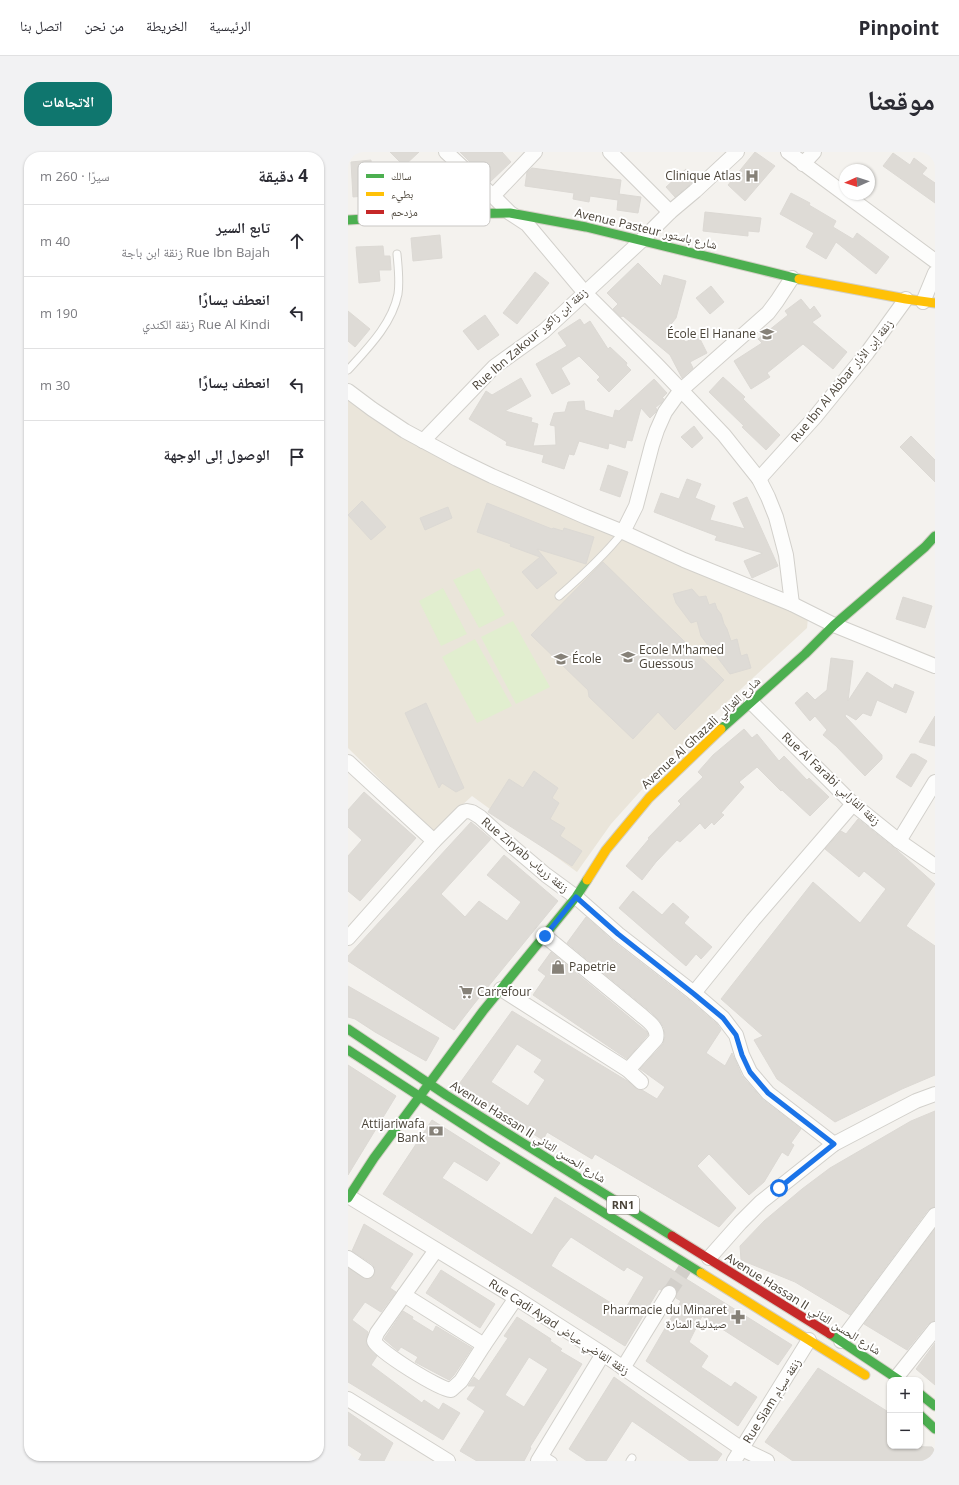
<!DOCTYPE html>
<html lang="ar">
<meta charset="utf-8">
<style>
body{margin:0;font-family:"Open Sans","Noto Naskh Arabic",sans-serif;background:#f2f2f3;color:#2b2b33;direction:rtl}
.controls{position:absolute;right:12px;bottom:12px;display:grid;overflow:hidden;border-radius:8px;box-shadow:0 1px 3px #0004}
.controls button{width:36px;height:36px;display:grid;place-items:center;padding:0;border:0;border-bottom:1px solid #e1e1e2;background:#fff;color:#2b2b33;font:20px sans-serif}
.compass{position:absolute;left:491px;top:12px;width:36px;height:36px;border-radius:50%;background:#fff;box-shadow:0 1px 3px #0004;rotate:267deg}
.stop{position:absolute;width:12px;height:12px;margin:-9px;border:3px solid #1a73e8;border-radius:50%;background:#fff}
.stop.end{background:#1a73e8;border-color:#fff;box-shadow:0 1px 4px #0008}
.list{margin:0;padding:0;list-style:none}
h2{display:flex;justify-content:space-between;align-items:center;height:52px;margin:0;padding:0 16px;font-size:17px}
h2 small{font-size:13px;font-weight:400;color:#7c7c81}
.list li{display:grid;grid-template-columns:26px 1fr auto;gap:12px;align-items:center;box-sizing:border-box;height:72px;padding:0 16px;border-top:1px solid #e1e1e2}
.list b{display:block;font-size:15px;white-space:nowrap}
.list p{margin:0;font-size:13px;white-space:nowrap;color:#7c7c81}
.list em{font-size:13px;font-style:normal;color:#7c7c81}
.icon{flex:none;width:22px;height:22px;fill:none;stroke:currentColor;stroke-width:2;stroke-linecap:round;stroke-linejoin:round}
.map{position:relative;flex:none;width:587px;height:1309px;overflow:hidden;direction:ltr;border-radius:16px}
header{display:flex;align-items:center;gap:24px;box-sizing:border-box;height:56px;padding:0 20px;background:#fff;border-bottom:1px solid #e1e1e2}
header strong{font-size:19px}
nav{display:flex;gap:22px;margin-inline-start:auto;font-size:14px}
.intro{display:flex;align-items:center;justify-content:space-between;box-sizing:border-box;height:96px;padding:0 24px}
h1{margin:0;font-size:28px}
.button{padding:10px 18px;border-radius:16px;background:#0f766e;color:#fff;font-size:14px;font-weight:700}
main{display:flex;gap:24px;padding:0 24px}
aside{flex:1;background:#fff;border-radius:16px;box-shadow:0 1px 3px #0004}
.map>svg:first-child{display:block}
.education{fill:#eae5da}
.green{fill:#e1eecf}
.building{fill:#dedbd6;stroke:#dcd9d4;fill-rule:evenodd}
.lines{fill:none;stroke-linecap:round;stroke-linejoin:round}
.street-tunnel{stroke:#d2cfca;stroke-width:14;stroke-dasharray:14 7;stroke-linecap:butt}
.lane-casing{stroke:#d2d0cb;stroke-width:9}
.street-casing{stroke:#d2d0cb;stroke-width:16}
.fast-casing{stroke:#d3cfc5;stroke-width:11}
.slow-casing{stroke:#d3cfc5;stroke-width:11}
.jam-casing{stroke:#d3cfc5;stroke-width:11}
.lane{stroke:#fdfdfc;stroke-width:7}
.street{stroke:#fdfdfc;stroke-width:14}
.fast{stroke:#4caf50;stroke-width:9}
.slow{stroke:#ffc107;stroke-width:9}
.jam{stroke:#c62828;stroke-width:9}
.route{stroke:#1a73e8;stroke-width:5}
.labels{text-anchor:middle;stroke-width:4;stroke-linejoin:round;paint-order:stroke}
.shield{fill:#fff;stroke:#817c74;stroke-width:1}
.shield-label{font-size:11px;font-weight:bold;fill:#4b4439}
.poi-label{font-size:12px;fill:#4b4439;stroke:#fff;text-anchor:end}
.street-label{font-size:12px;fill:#4b4439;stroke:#fff}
.key{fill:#fff;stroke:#c9c7c4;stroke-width:1}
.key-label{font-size:11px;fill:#4b4439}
</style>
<header>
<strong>Pinpoint</strong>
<nav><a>الرئيسية</a><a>الخريطة</a><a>من نحن</a><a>اتصل بنا</a></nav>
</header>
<div class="intro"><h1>موقعنا</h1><a class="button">الاتجاهات</a></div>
<main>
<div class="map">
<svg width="587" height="1309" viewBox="0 0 587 1309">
<rect width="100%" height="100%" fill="#f4f2ee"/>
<polygon class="education" points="0,245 53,282 460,466 459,476 343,583 263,672 229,720 124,644 85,680 0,596"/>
<g class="green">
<polygon points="131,416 157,463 131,476 105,428"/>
<polygon points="95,436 119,482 93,494 71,449"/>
<polygon points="165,469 202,535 168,552 133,485"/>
<polygon points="127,487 164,554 129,571 94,505"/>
</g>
<g class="building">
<polygon points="42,0 71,0 56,14"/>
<polygon points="112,0 154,0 163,10 142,30"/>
<polygon points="407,0 427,14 397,49 380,33"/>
<polygon points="545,1 562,13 566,6 579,16 574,22 587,31 587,51 535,14"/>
<polygon points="23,8 26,43 5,45 3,10"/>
<polygon points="184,16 273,28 271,43 271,42 293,45 290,61 269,58 270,48 242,44 241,50 225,47 226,41 177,34 179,20"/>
<polygon points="338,17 347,28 327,45 318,35"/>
<polygon points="443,41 462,51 461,53 488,69 485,75 505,87 509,81 541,105 528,122 488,90 478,107 458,95 466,81 432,62"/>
<polygon points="357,60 413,66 411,80 400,79 400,84 355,79"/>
<polygon points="92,83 94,106 65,109 63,86"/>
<polygon points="35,94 36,104 42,104 43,118 31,118 32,129 11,131 8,95"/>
<polygon points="290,111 313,134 316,123 338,129 328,166 320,176 338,190 350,183 359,201 342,210 345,216 334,226 322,203 275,164 273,165 265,157 270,152 259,141"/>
<polygon points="187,120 201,131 169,172 155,161"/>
<polygon points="363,134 376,150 362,162 348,146"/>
<polygon points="453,147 462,158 466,154 473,164 464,170 499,200 485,217 455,192 419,221 422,225 403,237 386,209 414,191 410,187 440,163 437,159"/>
<polygon points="0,159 22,177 7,195 0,189"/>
<polygon points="137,163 151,183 130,198 115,179"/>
<polygon points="232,167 236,173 242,169 260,197 262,195 279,211 278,213 283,218 261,240 249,228 252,225 231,204 213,216 222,232 204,242 188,212 219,194 210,181"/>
<polygon points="375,225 397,245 395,247 432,283 418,298 394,275 396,274 361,240"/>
<polygon points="173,226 183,244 157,259 184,266 183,270 190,272 185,294 208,293 207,274 202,273 206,261 217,260 220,250 236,249 237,258 265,266 267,258 271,259 306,227 319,241 314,246 316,247 313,251 307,256 309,257 308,260 302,266 293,256 284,289 279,288 277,296 261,291 260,297 231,289 226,303 221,302 216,317 194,310 196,303 158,293 159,290 121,267 138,239 144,243"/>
<polygon points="346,274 355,286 344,296 333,285"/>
<polygon points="563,284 587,308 587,330 552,295"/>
<polygon points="260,313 280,320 272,345 252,338"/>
<polygon points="339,327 353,332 347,346 367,354 362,368 397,377 385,351 399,345 430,414 404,426 396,409 415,401 367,388 369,384 306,360 313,341 331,347"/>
<polygon points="14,349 38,375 23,388 0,363"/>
<polygon points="139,351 204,377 205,376 215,379 216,376 246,385 238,412 189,397 209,421 189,437 174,420 192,405 162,394 163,392 129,380"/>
<polygon points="100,355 104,366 77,378 72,366"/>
<polygon points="255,410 376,528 327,578 310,560 285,587 241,545 240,538 183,483"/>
<polygon points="344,437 351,445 358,444 361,453 367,451 369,457 373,462 376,472 379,477 383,489 389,487 393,504 399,502 403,516 382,522 353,484 349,469 343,471 328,451 325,442"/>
<polygon points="555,445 584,454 577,476 548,467"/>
<polygon points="483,506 505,509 500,549 519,520 545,537 547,532 566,540 558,561 529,548 523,564 515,561 508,568 498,562 497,564 534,603 534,607 517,624 488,594 475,583 479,578 467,564 462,569 447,551 459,540 467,548 479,538"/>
<polygon points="78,551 116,636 108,640 94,631 91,636 57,561"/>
<polygon points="587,564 587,594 571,590"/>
<polygon points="396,577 404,586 409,582 431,609 436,604 459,628 461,626 481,645 462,664 434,638 433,639 409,615 391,630 396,635 373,661 376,663 366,673 364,670 357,677 352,671 332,690 329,688 308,710 294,728 278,714 301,687 300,686 333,652 330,649 355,625 350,620 365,603"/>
<polygon points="563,602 567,602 579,609 563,635 548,625"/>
<polygon points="186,619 210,636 204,646 211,651 202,667 217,676 212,684 234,699 224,714 140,660 161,627 175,636"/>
<polygon points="16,640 68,686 12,749 0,739 0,704 14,688 0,675 0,658"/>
<polygon points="510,667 550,699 587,732 558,774 587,794 587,923 554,937 487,970 429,927 406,888 415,884 373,847 465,730 512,771 538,737 516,719 511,725 477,697 493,679 498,682"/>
<polygon points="123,670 143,687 93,742 117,765 131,749 159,769 173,750 139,723 156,703 210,749 126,852 106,878 0,809 0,804"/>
<polygon points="285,739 314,763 325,751 341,765 336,771 364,795 353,807 348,802 338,814 271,756"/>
<path d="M 238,765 L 265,789 L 341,848 L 369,872 L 373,878 L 358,901 L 377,914 L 384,901 L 394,924 L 414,947 L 453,977 L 443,991 L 446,993 L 440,1004 L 434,1000 L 416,1030 L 401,1043 L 361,1002 L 349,1014 L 388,1056 L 371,1075 L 247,1002 L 244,1007 L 199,980 L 195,988 L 109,935 L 164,859 L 281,930 L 288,936 L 294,938 L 309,947 L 317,935 L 292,917 L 315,892 L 317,884 L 316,876 L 311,868 L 304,861 L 219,791 ZM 169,892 L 194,908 L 186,920 L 197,928 L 180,954 L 143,930 Z"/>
<polygon points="203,800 299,880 300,883 279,907 185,843 198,824 190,818"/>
<polygon points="0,834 91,886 78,909 27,880 7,867 0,865"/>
<polygon points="0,913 48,944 0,1023"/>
<polygon points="587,959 587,1055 580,1058 502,1163 447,1130 393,1108 392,1094 416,1069 454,1037 482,1016 563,969"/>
<path d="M 84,968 L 152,1011 L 139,1029 L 106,1009 L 94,1026 L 184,1083 L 207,1045 L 444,1193 L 430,1213 L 354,1164 L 341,1190 L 360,1204 L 353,1215 L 383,1235 L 387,1230 L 409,1245 L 390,1274 L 298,1209 L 333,1149 L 328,1146 L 329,1141 L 326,1134 L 321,1133 L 317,1134 L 313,1138 L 311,1137 L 277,1194 L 35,1042 ZM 223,1085 L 276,1119 L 279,1115 L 296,1125 L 276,1159 L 203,1114 L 211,1100 Z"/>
<polygon points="16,1072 65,1102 42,1136 48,1140 33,1160 17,1150 4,1168 20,1180 18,1191 24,1200 29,1204 23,1213 74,1251 76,1248 91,1258 95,1251 112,1261 95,1288 0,1230 0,1116 18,1127 23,1126 27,1120 27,1116 24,1112 4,1099"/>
<polygon points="587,1077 587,1169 580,1172 559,1198 516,1172"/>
<polygon points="93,1118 147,1152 132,1176 78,1141"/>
<polygon points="55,1159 65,1165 64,1167 85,1180 88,1174 124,1196 106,1223 101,1228 67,1210 70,1205 53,1195 50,1199 36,1187"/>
<path d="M 169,1165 L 203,1187 L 202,1189 L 214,1197 L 212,1199 L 234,1212 L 182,1295 L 183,1296 L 176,1309 L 129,1309 L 112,1299 L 137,1259 L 119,1247 L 128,1234 L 120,1234 L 126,1225 L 131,1229 L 160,1186 L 156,1184 ZM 181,1205 L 200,1217 L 176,1255 L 157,1243 Z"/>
<polygon points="587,1191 587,1233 568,1217"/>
<polygon points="470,1216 542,1261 542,1294 584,1295 587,1299 587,1309 445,1309 417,1290"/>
<polygon points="266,1225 374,1302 369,1309 342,1309 284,1269 258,1309 239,1309 221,1297"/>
<polygon points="0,1260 45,1291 36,1309 10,1309 14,1302 0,1293"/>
</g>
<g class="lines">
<polyline class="street-tunnel" points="321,1141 340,1112"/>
<defs>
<g id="lane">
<path d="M 0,218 C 20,196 44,172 50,142 C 52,129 50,114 49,102"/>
<path d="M 211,444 C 234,424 256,404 275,380"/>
<polyline points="194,1302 205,1309"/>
<polyline points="282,1309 284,1306"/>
</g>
<g id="street">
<polyline points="98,0 145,44"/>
<polyline points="187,0 145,44 162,61 179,72 237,141 309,213 376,283 411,327 420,345 428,365 438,403 444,452"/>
<polyline points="262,0 322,60"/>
<polyline points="440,0 587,109"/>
<polyline points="455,12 466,0"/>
<polyline points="575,150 587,121"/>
<polyline points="0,239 24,257 57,279 109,307 144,324 238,365 275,380 336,408 444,452 486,473 587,514"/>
<polyline points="75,289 146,215 196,179 293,89 322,60 347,39 389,0"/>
<polyline points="411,327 467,265 519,201 558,147"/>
<polyline points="275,380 288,354 304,293 309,278 317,260 332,239 420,161 429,149 444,126"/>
<polyline points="403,550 505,652 551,689 587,714"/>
<polyline points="0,610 86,689"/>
<polyline points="551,689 587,630"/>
<path d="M 197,784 L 293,863 C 300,869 311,876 308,887 L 280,918"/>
<polyline points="0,786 86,689 115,660 119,659 124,660 132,665 165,695 198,723 228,745 270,782 346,841 375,866 388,883 394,903 402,920 420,941 486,992"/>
<polyline points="153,837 280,918 293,930"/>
<polyline points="346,841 405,768 505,652"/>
<polyline points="0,1044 168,1146 255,1202 394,1297 419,1309"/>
<polyline points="88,1098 56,1143 136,1193 168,1146"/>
<polyline points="0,1106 19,1119"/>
<polyline points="361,1106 392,1071 413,1050 486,992 568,949 587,942"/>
<path d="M 56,1143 L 29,1181 L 26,1189 C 31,1200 91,1237 103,1238 L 113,1229 L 136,1193"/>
<polyline points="493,1189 587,1063"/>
<polyline points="275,1216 321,1141"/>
<polyline points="548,1226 587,1177"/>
<polyline points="0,1247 100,1309"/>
<polyline points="190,1309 255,1202"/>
<polyline points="386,1309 461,1188"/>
</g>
<g id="fast">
<polyline points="0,68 100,62 162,61 238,75 451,127"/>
<polyline points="373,577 457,502 486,473 577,395 587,384"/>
<polyline points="0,877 98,943 324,1084"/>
<polyline points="0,898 142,990 353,1121"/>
<polyline points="0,1046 26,1006 135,859 228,745 239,728"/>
<polyline points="482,1182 551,1228"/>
<polyline points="572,1242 587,1254"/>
<polyline points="572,1263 587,1277"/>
</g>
<g id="slow">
<polyline points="451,127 558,147 587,151"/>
<polyline points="239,728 258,698 301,646 373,577"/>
<polyline points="353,1121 517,1223"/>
</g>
<polyline id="jam" points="324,1084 482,1182"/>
</defs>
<use href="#lane" class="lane-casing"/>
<use href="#street" class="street-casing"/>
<use href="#fast" class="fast-casing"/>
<use href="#slow" class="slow-casing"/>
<use href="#jam" class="jam-casing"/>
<use href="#lane" class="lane"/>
<use href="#street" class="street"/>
<use href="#fast" class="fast"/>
<use href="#slow" class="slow"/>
<use href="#jam" class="jam"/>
</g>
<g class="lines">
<polyline class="route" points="197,784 228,745 270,782 346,842 375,866 388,883 394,903 402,920 420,941 486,992 431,1036"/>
</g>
<defs>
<symbol id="hospital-bare" viewBox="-9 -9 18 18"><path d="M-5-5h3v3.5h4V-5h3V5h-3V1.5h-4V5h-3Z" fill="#868178" stroke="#fff" stroke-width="2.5" paint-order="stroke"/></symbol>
<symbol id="school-bare" viewBox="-9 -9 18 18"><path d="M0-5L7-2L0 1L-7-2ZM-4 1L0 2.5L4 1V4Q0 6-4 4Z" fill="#868178" stroke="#fff" stroke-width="2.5" paint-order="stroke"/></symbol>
<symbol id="shop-bare" viewBox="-9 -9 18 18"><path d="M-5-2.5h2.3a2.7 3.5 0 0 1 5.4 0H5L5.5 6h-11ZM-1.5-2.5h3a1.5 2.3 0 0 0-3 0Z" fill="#868178" stroke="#fff" stroke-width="2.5" paint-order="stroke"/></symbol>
<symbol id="supermarket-bare" viewBox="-9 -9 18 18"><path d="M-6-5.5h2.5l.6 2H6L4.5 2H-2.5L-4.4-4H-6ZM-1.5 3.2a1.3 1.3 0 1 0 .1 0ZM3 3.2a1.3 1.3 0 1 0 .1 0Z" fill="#868178" stroke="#fff" stroke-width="2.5" paint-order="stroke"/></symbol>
<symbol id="bank-bare" viewBox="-9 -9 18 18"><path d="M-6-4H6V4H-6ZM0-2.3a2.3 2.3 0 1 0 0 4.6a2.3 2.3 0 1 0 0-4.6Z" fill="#868178" stroke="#fff" stroke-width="2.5" paint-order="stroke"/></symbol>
<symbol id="pharmacy-bare" viewBox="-9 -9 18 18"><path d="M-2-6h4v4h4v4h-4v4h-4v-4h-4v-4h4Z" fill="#868178" stroke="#fff" stroke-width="2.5" paint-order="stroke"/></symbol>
</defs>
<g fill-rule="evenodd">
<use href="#hospital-bare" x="394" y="14" width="20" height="20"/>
<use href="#school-bare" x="409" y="172" width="20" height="20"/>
<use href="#school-bare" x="270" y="495" width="20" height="20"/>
<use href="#school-bare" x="203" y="497" width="20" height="20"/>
<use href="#shop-bare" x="200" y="805" width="20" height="20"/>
<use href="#supermarket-bare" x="108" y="830" width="20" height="20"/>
<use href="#bank-bare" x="78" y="969" width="20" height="20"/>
<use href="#pharmacy-bare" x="380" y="1155" width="20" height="20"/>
</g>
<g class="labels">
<rect class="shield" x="259" y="1044" width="32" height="18" rx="3"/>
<g class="shield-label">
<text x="275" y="1057">RN1</text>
</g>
<g class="poi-label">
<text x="393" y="28">Clinique Atlas</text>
<text x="408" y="186">École El Hanane</text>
<text x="291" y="502" text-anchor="start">Ecole M'hamed<tspan x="291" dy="14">Guessous</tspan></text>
<text x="224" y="511" text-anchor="start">École</text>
<text x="221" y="819" text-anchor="start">Papetrie</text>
<text x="129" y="844" text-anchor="start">Carrefour</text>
<text x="77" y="976">Attijariwafa<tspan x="77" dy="14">Bank</tspan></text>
<text x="379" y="1162">Pharmacie du Minaret<tspan x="379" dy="14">صيدلية المنارة</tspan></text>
</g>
<g class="street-label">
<text transform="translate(298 77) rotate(13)" y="4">Avenue Pasteur شارع باستور</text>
<text transform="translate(182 187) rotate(-41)" y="4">Rue Ibn Zakour زنقة ابن زاكور</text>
<text transform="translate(494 229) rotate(-51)" y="4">Rue Ibn Al Abbar زنقة إبن الأبار</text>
<text transform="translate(353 581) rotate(-43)" y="4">Avenue Al Ghazali شارع الغزالي</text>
<text transform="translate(483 627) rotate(43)" y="4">Rue Al Farabi زنقة الفارابي</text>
<text transform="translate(177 703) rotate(40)" y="4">Rue Ziryab زنقة زرياب</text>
<text transform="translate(180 980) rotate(32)" y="4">Avenue Hassan II شارع الحسن الثاني</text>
<text transform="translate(455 1152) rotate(32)" y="4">Avenue Hassan II شارع الحسن الثاني</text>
<text transform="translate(211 1175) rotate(33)" y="4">Rue Cadi Ayad زنقة القاضي عياض</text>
<text transform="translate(424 1249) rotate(-58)" y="4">Rue Siam زنقة سيام</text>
</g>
</g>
<rect x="10" y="10" width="132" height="64" rx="6" class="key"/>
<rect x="18" y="22" width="18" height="4" fill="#4caf50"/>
<rect x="18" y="40" width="18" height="4" fill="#ffc107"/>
<rect x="18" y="58" width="18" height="4" fill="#c62828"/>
<g class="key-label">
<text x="43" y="28">سالك</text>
<text x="43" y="46">بطيء</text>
<text x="43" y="64">مزدحم</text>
</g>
</svg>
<div class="controls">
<button>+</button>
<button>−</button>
</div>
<svg class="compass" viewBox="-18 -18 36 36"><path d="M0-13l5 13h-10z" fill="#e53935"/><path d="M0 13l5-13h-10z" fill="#7c7c81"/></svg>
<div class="stop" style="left:431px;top:1036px"></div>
<div class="stop end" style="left:197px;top:784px"></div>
</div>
<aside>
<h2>4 دقيقة<small>سيرًا · 260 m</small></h2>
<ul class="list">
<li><svg class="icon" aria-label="ahead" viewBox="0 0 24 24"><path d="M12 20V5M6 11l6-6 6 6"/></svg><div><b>تابع السير</b><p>Rue Ibn Bajah زنقة ابن باجة</p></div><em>40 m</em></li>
<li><svg class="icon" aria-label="left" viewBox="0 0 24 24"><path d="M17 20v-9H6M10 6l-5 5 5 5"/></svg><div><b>انعطف يسارًا</b><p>Rue Al Kindi زنقة الكندي</p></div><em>190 m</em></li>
<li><svg class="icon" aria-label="left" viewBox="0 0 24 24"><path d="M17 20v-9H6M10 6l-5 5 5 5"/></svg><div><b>انعطف يسارًا</b></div><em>30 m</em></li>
<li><svg class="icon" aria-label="arrive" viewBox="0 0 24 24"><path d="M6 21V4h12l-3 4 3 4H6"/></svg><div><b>الوصول إلى الوجهة</b></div></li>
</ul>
</aside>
</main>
